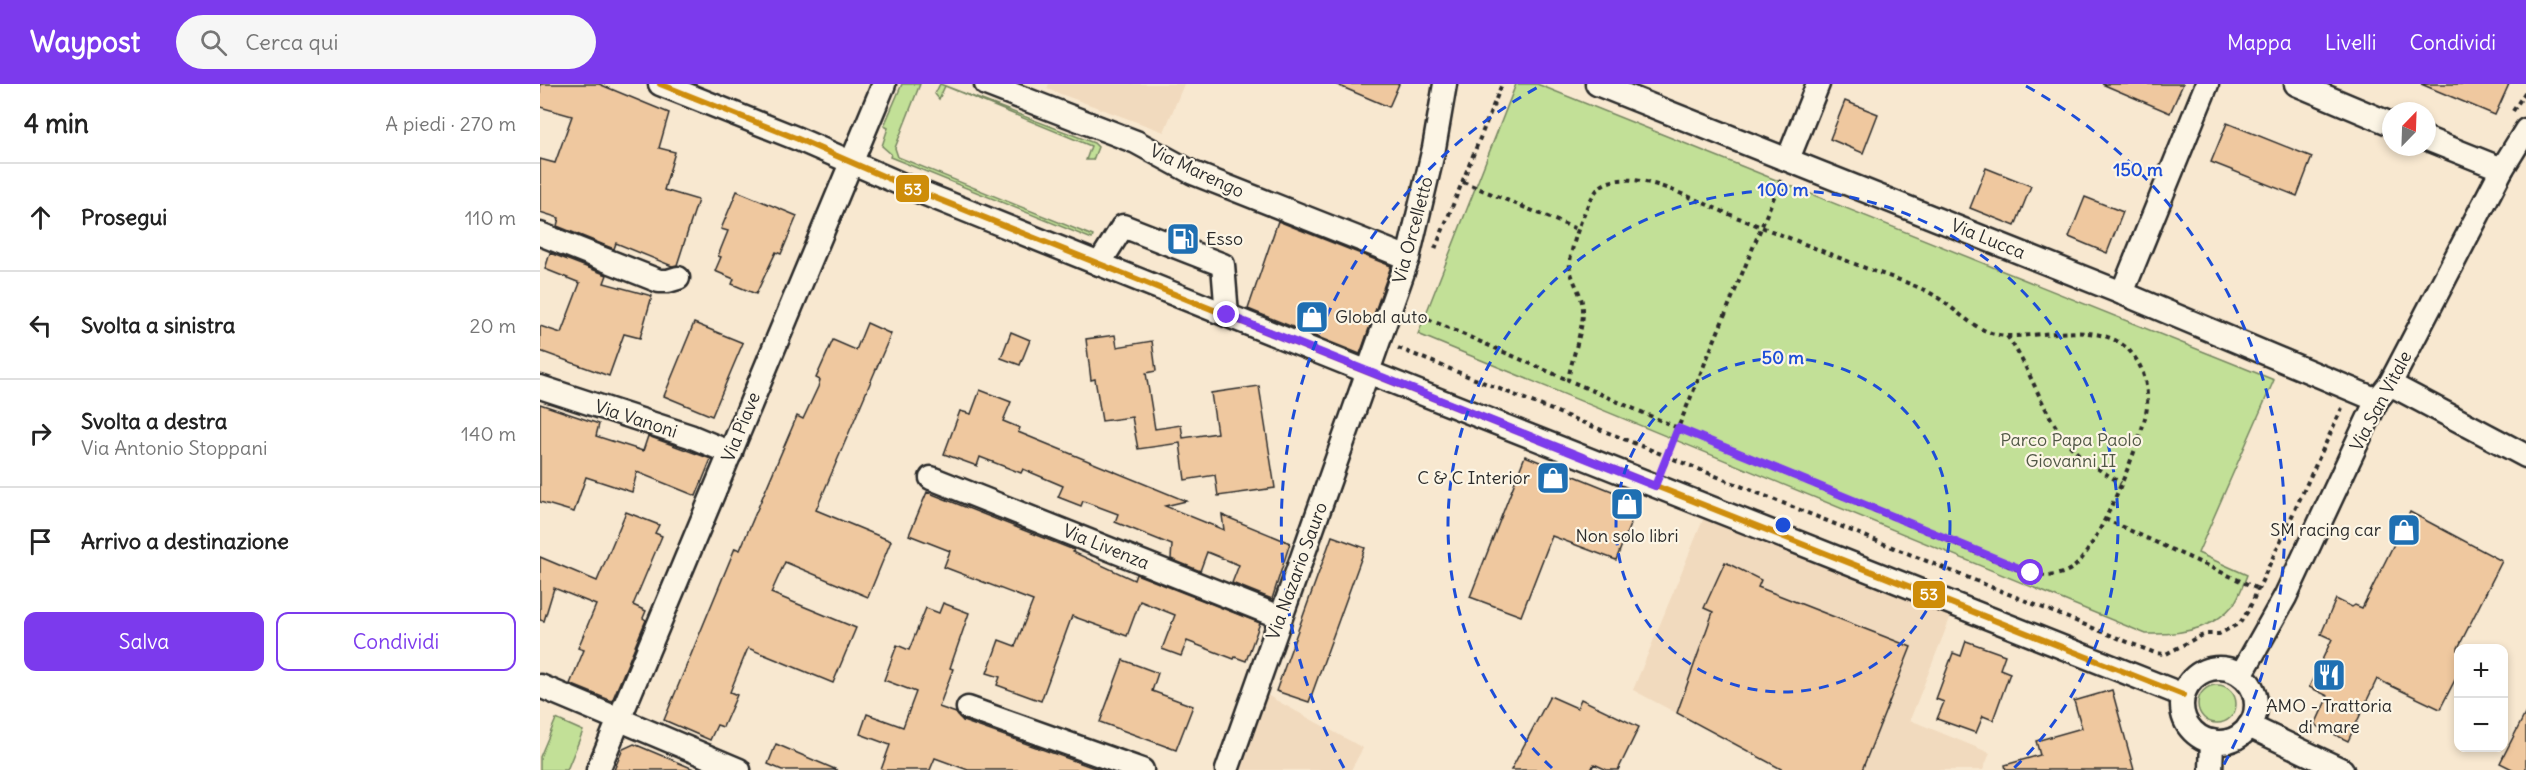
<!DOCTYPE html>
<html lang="it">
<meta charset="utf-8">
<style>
body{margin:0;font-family:Delius,sans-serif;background:#f6f6f6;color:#222}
.controls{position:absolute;right:18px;bottom:18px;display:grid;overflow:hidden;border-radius:12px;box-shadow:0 3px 9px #0003}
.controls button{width:54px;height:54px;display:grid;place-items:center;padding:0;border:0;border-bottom:2px solid #e0e0e0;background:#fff;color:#222;font:30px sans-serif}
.compass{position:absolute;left:1842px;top:18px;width:54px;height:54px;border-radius:50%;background:#fff;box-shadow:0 3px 9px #0003;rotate:23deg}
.stop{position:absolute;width:18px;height:18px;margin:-14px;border:4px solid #7c3aed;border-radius:50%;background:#fff}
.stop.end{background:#7c3aed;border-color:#fff;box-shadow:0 2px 6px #0008}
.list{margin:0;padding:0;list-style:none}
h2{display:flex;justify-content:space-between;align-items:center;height:78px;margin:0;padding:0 24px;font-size:26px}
h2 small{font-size:20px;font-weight:400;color:#767676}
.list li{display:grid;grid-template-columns:39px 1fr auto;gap:18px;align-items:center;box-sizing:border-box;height:108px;padding:0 24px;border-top:2px solid #e0e0e0}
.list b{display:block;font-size:22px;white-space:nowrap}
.list p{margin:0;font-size:20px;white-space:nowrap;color:#767676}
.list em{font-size:20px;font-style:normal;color:#767676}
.actions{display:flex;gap:12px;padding:18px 24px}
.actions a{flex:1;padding:14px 0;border:2px solid #7c3aed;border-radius:12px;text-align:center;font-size:21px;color:#7c3aed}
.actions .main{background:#7c3aed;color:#fff}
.icon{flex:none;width:33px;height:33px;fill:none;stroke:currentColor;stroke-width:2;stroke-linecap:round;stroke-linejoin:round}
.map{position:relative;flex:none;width:1986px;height:686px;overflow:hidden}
header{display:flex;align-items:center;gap:36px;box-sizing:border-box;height:84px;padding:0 30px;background:#7c3aed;color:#fff}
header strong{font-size:28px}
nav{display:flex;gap:33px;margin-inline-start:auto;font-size:21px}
.search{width:420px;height:54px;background:#f6f6f6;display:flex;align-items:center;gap:15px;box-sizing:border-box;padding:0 21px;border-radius:33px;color:#767676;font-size:22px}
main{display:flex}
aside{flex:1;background:#fff}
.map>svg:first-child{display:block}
.built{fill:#f1dabe}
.green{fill:#c2e097;stroke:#768661;stroke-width:1.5}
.building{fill:#efc89f;stroke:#2b2b2b;stroke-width:1.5}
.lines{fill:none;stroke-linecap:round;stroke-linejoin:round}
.minor-casing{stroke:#2b2b2b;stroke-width:27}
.path{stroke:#2b2b2b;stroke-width:4;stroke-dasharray:4.5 4.5;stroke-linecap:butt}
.minor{stroke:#fcf5e5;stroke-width:22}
.bus-1-casing{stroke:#fcf5e5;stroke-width:10}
.bus-1{stroke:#ce8d09;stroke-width:6}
.route{stroke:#7c3aed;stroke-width:8}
.ring{fill:none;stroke:#1d4ed8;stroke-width:3;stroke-dasharray:10 8}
.labels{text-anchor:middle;stroke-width:4.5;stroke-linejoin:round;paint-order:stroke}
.street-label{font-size:18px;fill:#2b2b2b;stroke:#fcf5e5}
.poi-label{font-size:18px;fill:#2b2b2b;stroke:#fcf5e5;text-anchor:start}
.park-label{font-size:18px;fill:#515846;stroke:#fcf5e5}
.centre{fill:#1d4ed8;stroke:#fcf5e5;stroke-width:3}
.ring-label{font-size:18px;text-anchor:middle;font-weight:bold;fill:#1d4ed8;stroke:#fcf5e5;stroke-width:4.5;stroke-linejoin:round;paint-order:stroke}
.line-badge{stroke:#fcf5e5;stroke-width:2}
.badge-label{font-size:16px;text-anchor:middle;font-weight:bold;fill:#fff}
</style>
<header>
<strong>Waypost</strong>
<div class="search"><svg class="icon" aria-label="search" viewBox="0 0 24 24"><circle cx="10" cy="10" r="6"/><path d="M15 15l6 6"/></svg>Cerca qui</div>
<nav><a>Mappa</a><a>Livelli</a><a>Condividi</a></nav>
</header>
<main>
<aside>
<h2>4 min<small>A piedi · 270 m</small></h2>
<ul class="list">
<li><svg class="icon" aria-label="ahead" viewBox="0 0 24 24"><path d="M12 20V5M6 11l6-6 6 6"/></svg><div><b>Prosegui</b></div><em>110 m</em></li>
<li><svg class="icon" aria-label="left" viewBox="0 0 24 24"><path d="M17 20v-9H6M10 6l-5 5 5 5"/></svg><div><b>Svolta a sinistra</b></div><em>20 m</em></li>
<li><svg class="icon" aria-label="right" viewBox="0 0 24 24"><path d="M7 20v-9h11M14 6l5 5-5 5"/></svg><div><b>Svolta a destra</b><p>Via Antonio Stoppani</p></div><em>140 m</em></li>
<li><svg class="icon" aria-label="arrive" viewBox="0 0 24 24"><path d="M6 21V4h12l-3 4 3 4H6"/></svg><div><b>Arrivo a destinazione</b></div></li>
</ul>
<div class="actions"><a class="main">Salva</a><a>Condividi</a></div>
</aside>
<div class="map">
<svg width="1986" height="686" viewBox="0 0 1986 686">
<rect width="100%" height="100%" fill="#f8e8d0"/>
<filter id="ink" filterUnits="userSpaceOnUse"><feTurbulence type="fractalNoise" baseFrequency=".0167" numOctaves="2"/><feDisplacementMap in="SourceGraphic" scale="12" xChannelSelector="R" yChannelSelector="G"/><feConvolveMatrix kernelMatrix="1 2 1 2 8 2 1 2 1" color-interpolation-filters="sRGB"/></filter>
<g filter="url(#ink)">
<g class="built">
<polygon points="509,0 644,0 624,48 507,5"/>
<polygon points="1167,426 1414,524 1370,636 1450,669 1443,686 1243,686 1093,606"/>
<polygon points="723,609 823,664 811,686 696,686"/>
</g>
<g class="green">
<polygon points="362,0 380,0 355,64 358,73 553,152 552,155 350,73 351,70 342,62 348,44 344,42"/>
<polygon points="400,0 554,59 558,63 553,76 546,76 551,62 405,2 399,15 395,10"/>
<path d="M 976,0 L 997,0 L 1734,296 L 1658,469 L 1707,491 C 1703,501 1699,514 1693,521 C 1672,547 1637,551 1606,550 L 878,250 Z"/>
<circle cx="1677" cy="620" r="19"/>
<polygon points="16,635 43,647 27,686 0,686 0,673"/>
</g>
<g class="building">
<polygon points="0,0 59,0 129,29 119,64 135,68 124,106 158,116 137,181 132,182 76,159 74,165 17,142 19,134 0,128 0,75 15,79 32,32 0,23"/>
<polygon points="795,0 859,0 849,23"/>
<polygon points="1562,0 1643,0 1630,29"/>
<polygon points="1881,0 1969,0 1955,31"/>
<polygon points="1305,17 1338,30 1323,69 1290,55"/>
<polygon points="1687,39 1772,73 1757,112 1671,78"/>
<polygon points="1446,84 1491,102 1475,142 1430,124"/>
<polygon points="197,107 257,132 241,170 236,168 216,210 192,200 194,195 175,187 181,173 178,172 188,147 181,145"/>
<polygon points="1545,113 1583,128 1567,169 1529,153"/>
<polygon points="738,137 851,182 820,270 708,225"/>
<polygon points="10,169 67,191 64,199 112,212 100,254 84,250 69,292 0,267 0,242 21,249 40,199 5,185"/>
<polygon points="154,239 203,259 172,332 124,312"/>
<polygon points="327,239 351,250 276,426 351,457 328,513 245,478 231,509 316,544 293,599 208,564 190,608 197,611 183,643 177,641 170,656 124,636 195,464 200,466 257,332 263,335 278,303 280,296 276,294 293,256 316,266"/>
<polygon points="471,248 490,256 480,281 461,274"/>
<polygon points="575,251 577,263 612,257 616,287 606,289 615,345 641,341 643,354 677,349 671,309 719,302 735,404 678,412 675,391 645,396 640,359 598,365 592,333 562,337 555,295 551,296 546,255"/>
<polygon points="440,306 471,318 463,337 480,344 478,348 646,417 625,422 684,446 682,431 750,459 732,515 692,499 699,481 667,468 660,487 631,475 632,461 575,438 578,430 543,417 541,422 518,413 523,402 483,385 481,389 440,373 437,382 404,370 420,327 431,330"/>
<polygon points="0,320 59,340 56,352 103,367 108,352 171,375 156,412 97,388 92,408 46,393 34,428 0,418"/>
<polygon points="985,372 1099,418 1076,476 1012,452 981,532 930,513"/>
<polygon points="387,408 534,466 533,468 594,496 596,490 720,539 706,577 695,573 694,575 647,557 641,572 622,565 635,531 600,517 587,552 532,532 501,617 457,601 460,593 447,589 459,556 475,562 493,517 404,483 410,467 369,451"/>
<polygon points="86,428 119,441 115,449 122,452 93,521 106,527 103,534 106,536 72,617 30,600 44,566 38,564 56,521 14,504 4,537 0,536 0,473 57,497"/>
<polygon points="1870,428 1962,477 1918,564 1918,590 1900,625 1837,595 1808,657 1775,641 1788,612 1769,603 1792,555 1781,550 1796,515 1812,523 1815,521 1822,524"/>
<polygon points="792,452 825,464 769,618 736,607"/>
<polygon points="1185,478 1221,496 1218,503 1371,563 1322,686 1243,686 1137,629 1173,528 1164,524"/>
<polygon points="403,519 429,529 410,584 413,585 399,623 416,629 423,637 560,686 428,686 395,674 390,686 341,686 350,661 320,650 327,630 363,643 376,608 344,596 357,561 369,566 386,524 399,529"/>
<polygon points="1426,557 1465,571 1460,585 1470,589 1453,636 1443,632 1436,649 1397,635 1404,618 1396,615 1413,569 1421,572"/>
<polygon points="583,576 618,589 612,607 653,622 636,666 560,638"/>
<polygon points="1572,606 1594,686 1466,686 1465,681 1500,671 1496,657 1542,644 1534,617"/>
<polygon points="1010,612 1037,624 1041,615 1099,643 1078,686 1067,686 1054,680 1051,686 971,686"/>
<polygon points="1986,628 1986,686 1974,686 1960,679"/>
<polygon points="94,660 156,686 74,686 83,665"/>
<polygon points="236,660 297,686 242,686 228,680"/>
</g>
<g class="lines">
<defs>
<g id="minor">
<polyline points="120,0 258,55 368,103 828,288 1643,611"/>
<polyline points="446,0 596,58 653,89 868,174"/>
<polyline points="1057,0 1582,209 1837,316"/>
<polyline points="1756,0 1851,40"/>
<polyline points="1887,55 1962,85"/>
<polyline points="1248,75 1278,0"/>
<polyline points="0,150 119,197 128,197 138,194"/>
<polyline points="559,180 583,142 683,181 687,231"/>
<polyline points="1582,209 1667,0"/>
<polyline points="1850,300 1986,372"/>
<polyline points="0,303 150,352 191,369"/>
<polyline points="391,394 740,533"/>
<circle cx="1679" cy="621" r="37"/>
<polyline points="1701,591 1745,513 1837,316 1850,300 1962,85 1986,46"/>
<polyline points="0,602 199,686"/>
<polyline points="428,624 602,686"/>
<polyline points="1709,642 1802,686"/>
<polyline points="58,686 344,0"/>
<polyline points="687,686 868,174 894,64 905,0"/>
<polyline points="1671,686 1672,657"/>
</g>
</defs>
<use href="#minor" class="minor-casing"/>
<g class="path">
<polyline points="1973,27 1986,7"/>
<polyline points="923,98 1039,146"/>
<polyline points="895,165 962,0"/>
<polyline points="872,228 1028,296"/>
<path d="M 1467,252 C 1495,290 1505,343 1542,373 C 1554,383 1568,391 1581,399"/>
<polyline points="858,264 1615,569 1626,570 1658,553 1667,550 1679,550 1700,539 1708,527 1802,324"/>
<path d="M 1124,382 L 1138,344 L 1450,474 C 1471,482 1497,497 1519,490 C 1524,489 1530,486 1534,483 C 1557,465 1604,353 1607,323 C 1608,305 1605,286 1593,271 C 1566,235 1505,253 1467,252 C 1431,250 1413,218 1382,205 C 1360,195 1337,189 1315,180 C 1272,163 1229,146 1186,129 C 1161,118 1119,98 1093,96 C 1082,95 1069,96 1061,102 C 1048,111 1028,168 1030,184 C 1032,198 1043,211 1043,226 C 1044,242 1031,277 1028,296 L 1138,344 L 1241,96"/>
<polyline points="1565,435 1718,505"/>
</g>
<use href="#minor" class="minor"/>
<defs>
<polyline id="bus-1" points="120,0 258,55 368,103 828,288 1643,611"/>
</defs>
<use href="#bus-1" class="bus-1-casing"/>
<use href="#bus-1" class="bus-1"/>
</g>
</g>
<g class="lines" filter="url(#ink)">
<polyline class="route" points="687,231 1115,402 1138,344 1491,489"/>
</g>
<g class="ring">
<circle cx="1243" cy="441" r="167"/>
<path d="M1012 684A335 335 0 1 1 1474 684"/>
<path d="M804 684A502 502 0 0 1 1000 2M1486 2A502 502 0 0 1 1682 684"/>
</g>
<defs>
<symbol id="fuel-square" viewBox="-11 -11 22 22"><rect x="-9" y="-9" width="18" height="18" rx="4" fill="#1f6fb2" stroke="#fcf5e5"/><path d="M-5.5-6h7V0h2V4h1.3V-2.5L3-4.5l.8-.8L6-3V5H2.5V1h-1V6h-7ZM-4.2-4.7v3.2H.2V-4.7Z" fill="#fff"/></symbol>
<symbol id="shop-square" viewBox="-11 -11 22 22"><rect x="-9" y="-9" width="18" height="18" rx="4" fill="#1f6fb2" stroke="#fcf5e5"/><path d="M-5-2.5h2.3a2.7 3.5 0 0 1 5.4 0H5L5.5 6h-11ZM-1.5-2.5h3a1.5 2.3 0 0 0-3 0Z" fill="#fff"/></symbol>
<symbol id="restaurant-square" viewBox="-11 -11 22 22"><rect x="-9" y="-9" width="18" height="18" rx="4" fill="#1f6fb2" stroke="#fcf5e5"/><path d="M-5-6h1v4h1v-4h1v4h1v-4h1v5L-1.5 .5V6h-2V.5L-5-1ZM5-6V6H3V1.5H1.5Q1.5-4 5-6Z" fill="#fff"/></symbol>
</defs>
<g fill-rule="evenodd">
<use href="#fuel-square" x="624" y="136" width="38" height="38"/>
<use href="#shop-square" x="753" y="214" width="38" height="38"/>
<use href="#shop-square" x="994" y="375" width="38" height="38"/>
<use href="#shop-square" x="1068" y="401" width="38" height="38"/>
<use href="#shop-square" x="1845" y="427" width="38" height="38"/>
<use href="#restaurant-square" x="1770" y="572" width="38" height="38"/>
</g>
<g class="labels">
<g class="street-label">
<text transform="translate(657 87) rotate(25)" y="6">Via Marengo</text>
<text transform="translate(873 146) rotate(-75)" y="6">Via Orcelletto</text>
<text transform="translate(1448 155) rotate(22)" y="6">Via Lucca</text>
<text transform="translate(1841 317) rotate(-62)" y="6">Via San Vitale</text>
<text transform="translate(96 335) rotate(18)" y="6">Via Vanoni</text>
<text transform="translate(201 343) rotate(-68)" y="6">Via Piave</text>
<text transform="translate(566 463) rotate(22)" y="6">Via Livenza</text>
<text transform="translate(757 487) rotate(-70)" y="6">Via Nazario Sauro</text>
</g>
<g class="poi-label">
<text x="666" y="161">Esso</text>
<text x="795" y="239">Global auto</text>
<text x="990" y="400" text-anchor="end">C &amp; C Interior</text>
<text x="1841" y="452" text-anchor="end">SM racing car</text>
<text x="1087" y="458" text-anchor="middle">Non solo libri</text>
<text x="1789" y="628" text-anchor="middle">AMO - Trattoria<tspan x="1789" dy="21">di mare</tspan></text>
</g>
<g class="park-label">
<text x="1531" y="362">Parco Papa Paolo<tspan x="1531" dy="21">Giovanni II</tspan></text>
</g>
</g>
<circle cx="1243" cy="441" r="9" class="centre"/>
<g class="ring-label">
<text x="1598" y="92">150 m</text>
<text x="1243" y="112">100 m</text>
<text x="1243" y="280">50 m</text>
</g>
<g class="line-badge">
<rect x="355" y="90" width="35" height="29" rx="6" fill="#ce8d09"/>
<rect x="1372" y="496" width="34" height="29" rx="6" fill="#ce8d09"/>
</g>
<g class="badge-label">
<text x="373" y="111">53</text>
<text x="1389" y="516">53</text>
</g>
</svg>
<div class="controls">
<button>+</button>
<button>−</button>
</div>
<svg class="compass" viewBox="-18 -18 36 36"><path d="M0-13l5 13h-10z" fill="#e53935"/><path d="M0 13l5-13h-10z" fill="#767676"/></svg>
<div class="stop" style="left:1491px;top:489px"></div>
<div class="stop end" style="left:687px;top:231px"></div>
</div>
</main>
